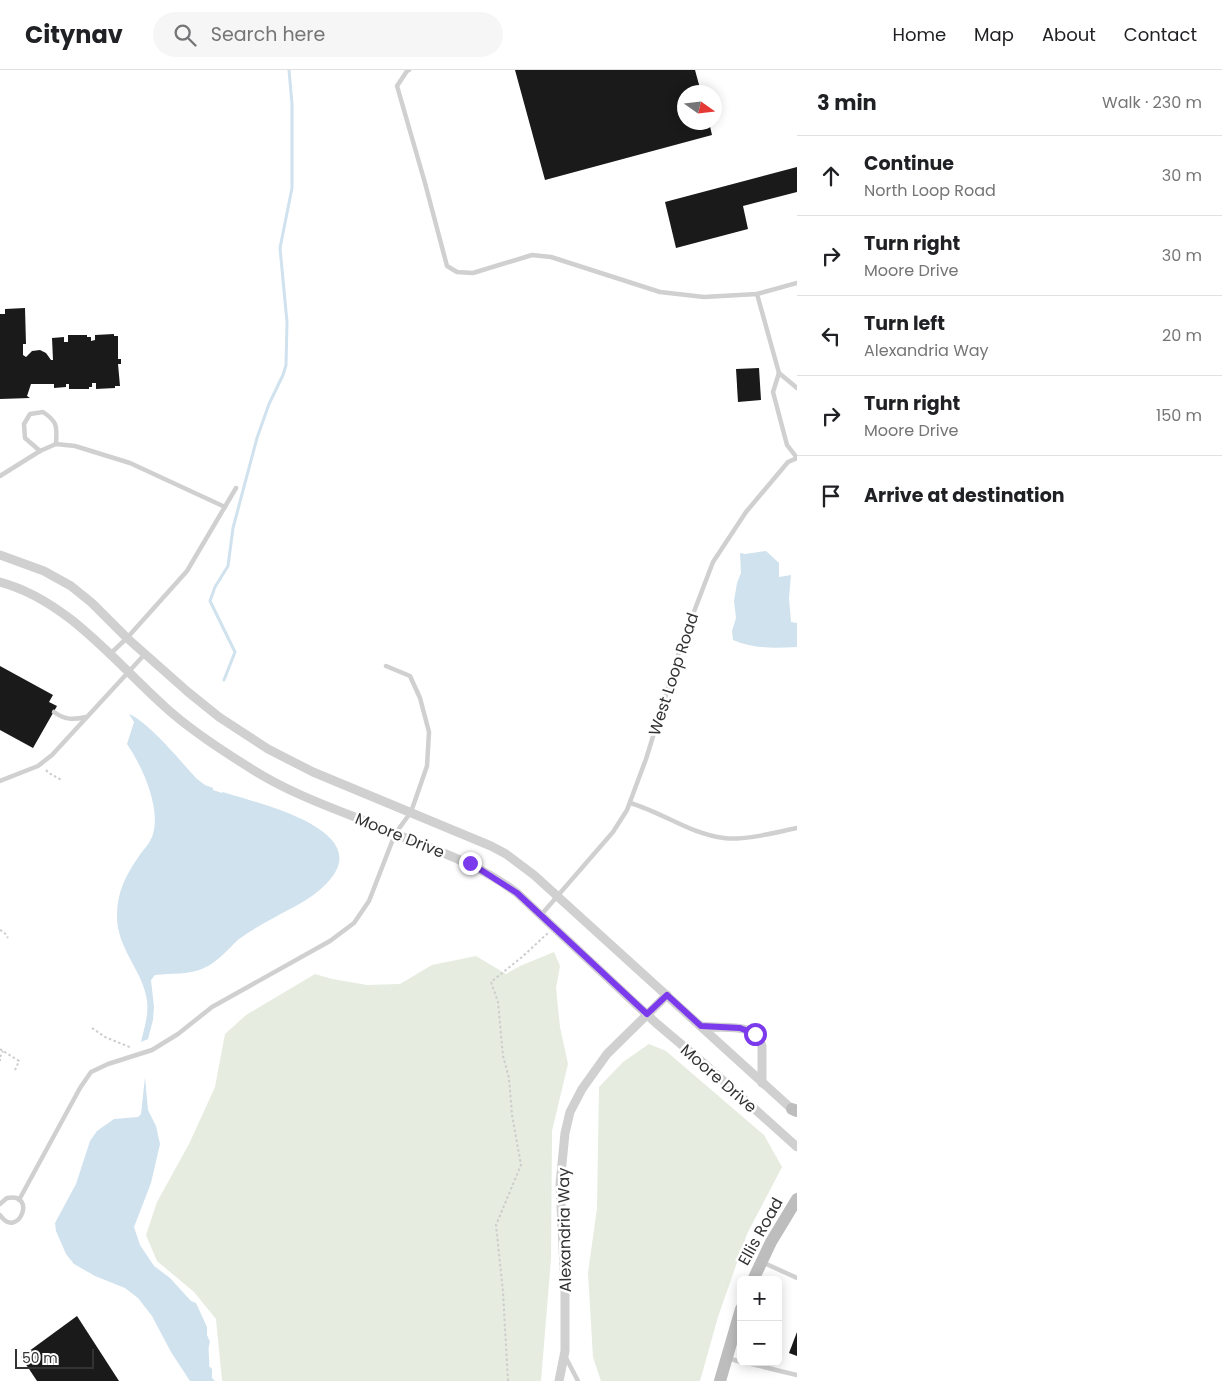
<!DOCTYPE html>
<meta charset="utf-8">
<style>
body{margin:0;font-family:Poppins,sans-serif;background:#f6f6f6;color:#202124}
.controls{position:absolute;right:15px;bottom:15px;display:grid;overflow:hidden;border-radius:8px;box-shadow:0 2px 12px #0003}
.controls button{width:45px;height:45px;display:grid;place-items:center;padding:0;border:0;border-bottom:1px solid #e0e0e0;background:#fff;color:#202124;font:25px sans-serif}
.compass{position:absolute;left:677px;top:15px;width:45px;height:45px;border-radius:50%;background:#fff;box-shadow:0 2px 12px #0003;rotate:104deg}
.scale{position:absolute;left:15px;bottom:12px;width:79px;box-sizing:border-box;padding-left:5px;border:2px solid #333;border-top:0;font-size:14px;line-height:18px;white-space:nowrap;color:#333;-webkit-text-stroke:4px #fff;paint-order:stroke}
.stop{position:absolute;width:15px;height:15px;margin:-11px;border:4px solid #7c3aed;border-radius:50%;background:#fff}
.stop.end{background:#7c3aed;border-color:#fff;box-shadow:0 1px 5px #0008}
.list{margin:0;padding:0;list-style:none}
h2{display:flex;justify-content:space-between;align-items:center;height:65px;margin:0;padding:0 20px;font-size:21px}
h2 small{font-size:16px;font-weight:400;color:#757577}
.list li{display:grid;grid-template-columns:32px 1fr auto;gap:15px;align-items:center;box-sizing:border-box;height:80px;padding:0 20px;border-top:1px solid #e0e0e0}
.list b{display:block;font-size:19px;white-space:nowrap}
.list p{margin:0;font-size:16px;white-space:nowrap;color:#757577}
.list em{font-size:16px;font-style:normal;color:#757577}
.icon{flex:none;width:28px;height:28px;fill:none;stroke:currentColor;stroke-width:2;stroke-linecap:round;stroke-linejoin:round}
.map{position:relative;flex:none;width:797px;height:1311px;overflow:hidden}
header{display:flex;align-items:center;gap:30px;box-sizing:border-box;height:70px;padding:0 25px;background:#fff;border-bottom:1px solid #e0e0e0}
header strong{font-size:24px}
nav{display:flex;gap:28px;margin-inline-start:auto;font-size:18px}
.search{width:350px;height:45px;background:#f6f6f6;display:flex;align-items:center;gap:12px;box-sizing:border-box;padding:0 18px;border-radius:28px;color:#757577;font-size:19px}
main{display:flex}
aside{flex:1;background:#fff}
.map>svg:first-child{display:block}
.green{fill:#e6ecdf}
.water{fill:#cfe2ee}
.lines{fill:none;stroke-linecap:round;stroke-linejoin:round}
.stream{stroke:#cfe2ee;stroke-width:3}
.building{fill:#1a1a1a}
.path{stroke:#cdcdcd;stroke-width:2;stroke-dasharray:2.5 2.5;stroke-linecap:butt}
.service{stroke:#d0d0d0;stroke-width:4.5}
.minor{stroke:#d0d0d0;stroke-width:9}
.secondary{stroke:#bdbdbd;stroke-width:12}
.route{stroke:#7c3aed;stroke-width:6}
.labels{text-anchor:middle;stroke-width:5;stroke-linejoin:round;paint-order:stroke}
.street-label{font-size:16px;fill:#333;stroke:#fff}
</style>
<header>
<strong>Citynav</strong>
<div class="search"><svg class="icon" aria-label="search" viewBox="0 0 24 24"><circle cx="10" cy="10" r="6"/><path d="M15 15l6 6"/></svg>Search here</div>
<nav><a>Home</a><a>Map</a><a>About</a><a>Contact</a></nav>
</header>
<main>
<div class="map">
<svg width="797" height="1311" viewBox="0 0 797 1311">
<rect width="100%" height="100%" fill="#fff"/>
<g class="green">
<polygon points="554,882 560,896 556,918 560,957 568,994 552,1061 551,1189 541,1311 222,1311 216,1249 194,1222 157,1191 146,1165 157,1132 189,1074 215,1017 225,964 246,945 315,904 332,909 367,915 400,914 432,895 476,886 506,904 520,896"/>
<polygon points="649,974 666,981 764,1065 782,1097 747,1164 718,1247 700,1311 601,1311 593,1287 588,1203 597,1138 599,1017 623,992"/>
</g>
<g class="water">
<path d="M 766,481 L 779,493 L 779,507 L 791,505 L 789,528 L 791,552 L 797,553 L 797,577 C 774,578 754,579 733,570 L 732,561 L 736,548 L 734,531 L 737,513 L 741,503 L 740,483 L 745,484 Z"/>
<path d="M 129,644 C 148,651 182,693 197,709 L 205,715 L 213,718 L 213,720 L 222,723 L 223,722 C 256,733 380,760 326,814 C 310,831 288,839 268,851 C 259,856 247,863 239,869 C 228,879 218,892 204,898 C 190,905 171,903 155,905 L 151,910 L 154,937 L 153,950 L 148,969 L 141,972 C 144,958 149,945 147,931 C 144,902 116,878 117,845 C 117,822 126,805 139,786 C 144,779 151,772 153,764 C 161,737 142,696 127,674 L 134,652 Z"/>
<path d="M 145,1007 L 148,1040 L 156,1056 L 160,1074 L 151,1113 L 134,1157 L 140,1175 L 154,1196 L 170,1208 L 191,1231 L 196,1233 L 207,1257 L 207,1265 L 210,1272 C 207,1280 210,1287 209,1296 L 212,1299 L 212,1308 L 215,1311 L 190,1311 L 171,1282 L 152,1246 L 138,1228 L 125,1218 L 95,1206 L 74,1194 L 66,1184 L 56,1161 L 55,1153 L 76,1114 L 90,1071 L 97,1061 L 114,1049 L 138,1047 L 141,1044 Z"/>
</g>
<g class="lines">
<polyline class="stream" points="224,610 235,582 210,531 215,517 228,496 233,458 257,368 269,334 283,305 286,295 287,252 280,178 292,118 292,34 289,0"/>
</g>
<g class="building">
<polygon points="515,0 695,0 701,22 684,22 684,52 709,52 712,65 545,110"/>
<polygon points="797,97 797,122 743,136 748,159 676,178 665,132"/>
<polygon points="25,238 26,274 23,274 23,285 26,287 32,281 40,280 46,283 51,290 53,290 52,268 64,267 64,272 68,272 68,265 87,265 87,267 91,267 91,271 95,270 95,265 114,264 114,266 118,266 118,289 121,289 121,294 118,294 120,316 115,316 115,318 96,319 96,313 92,313 92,317 89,317 89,319 69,319 69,314 66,314 66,317 54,318 54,314 31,314 27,326 30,328 0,329 0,244 5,244 5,239"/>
<polygon points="759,298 761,330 738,332 736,299"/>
<polygon points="0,596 53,625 49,632 57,636 33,678 0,660"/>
<polygon points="77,1246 119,1311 37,1311 21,1287"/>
<polygon points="797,1262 797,1286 789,1283"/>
</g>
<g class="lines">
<g class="path">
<path d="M 46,700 C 51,706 57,706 62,711"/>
<polyline points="0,860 4,862 8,868"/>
<polyline points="92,958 105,967 132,978"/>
<polyline points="0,979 19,991 15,1000"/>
<polyline points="0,987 3,981"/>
<polyline points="0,990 1,990"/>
<polyline points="508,1311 503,1222 496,1155 521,1095 512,1045 509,1008 503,986 498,932 491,912 522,887 548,863"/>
</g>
<g class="service">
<polyline points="409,0 407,1 397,16 425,113 447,196 457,202 473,203 532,185 551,187 660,222 704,227 757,224 797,213"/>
<polyline points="757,224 779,303 773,322 787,375 797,388"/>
<polyline points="779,303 797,318"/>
<path d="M 40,381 L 25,368 L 24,354 L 30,344 L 43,342 C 58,352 57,357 56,374"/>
<polyline points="0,406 40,381 56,374 75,376 130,393 225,437"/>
<polyline points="109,585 127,568 187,501 236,418"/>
<path d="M 54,642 C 65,650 73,650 86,647"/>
<polyline points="0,711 38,696 52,685 145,584"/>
<path d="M 630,733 C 662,742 690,764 724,768 C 744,771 777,762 797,758"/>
<polyline points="541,845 613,762 627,740 646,689 682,573 713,492 746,442 788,392 797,388"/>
<polyline points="19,1130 80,1018 91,1002 108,994 152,980 178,964 212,937 330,871 354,853 369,831 395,764 411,742 427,696 429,662 420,628 410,606 386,596"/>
<path d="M 0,1134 L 7,1128 C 38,1122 18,1171 0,1145"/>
<polyline points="762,1192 797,1208"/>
<polyline points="565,1286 578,1311"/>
<polyline points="728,1288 741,1292"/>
<polyline points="743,1292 797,1305"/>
</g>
<g class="minor">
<polyline points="0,485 44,501 71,516 92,533 127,568 188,622 219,647 268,679 313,702 491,776 506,784 534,805 795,1042"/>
<path d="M 0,512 C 67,530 114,591 164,636 C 189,659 218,678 247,696 C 282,719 321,734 360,749 C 373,754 385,760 398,765 C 441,782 480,795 517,823 L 656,953 L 708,997 L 797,1077"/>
<path d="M 701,956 C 722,960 754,950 762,976 L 762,1013"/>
<polyline points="559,1311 565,1281 565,1220 560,1114 565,1063 570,1042 582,1019 607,984 667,925"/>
</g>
<g class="secondary">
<polyline points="792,1039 797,1041"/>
<polyline points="753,1210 771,1172 797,1129"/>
<polyline points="720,1311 741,1239"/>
</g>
</g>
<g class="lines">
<polyline class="route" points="470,793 517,823 647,944 667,925 701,956 740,958 755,964"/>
</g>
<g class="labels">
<g class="street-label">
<text transform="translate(673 604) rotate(-72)" y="6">West Loop Road</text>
<text transform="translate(400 765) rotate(22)" y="6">Moore Drive</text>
<text transform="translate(719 1008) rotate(41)" y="6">Moore Drive</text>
<text transform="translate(564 1160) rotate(-91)" y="6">Alexandria Way</text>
<text transform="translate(760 1161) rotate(-61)" y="6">Ellis Road</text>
</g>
</g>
</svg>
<div class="controls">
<button>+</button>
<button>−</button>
</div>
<svg class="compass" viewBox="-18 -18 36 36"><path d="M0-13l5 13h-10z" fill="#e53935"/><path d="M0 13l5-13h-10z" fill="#757577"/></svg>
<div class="scale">50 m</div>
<div class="stop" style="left:755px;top:964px"></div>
<div class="stop end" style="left:470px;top:793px"></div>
</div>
<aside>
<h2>3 min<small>Walk · 230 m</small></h2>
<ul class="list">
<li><svg class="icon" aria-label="ahead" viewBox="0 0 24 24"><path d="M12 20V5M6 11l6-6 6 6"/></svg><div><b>Continue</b><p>North Loop Road</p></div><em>30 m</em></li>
<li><svg class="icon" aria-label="right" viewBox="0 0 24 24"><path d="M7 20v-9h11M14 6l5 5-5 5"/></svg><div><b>Turn right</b><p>Moore Drive</p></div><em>30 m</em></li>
<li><svg class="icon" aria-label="left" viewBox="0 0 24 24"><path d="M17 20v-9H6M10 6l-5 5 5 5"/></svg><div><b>Turn left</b><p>Alexandria Way</p></div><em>20 m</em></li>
<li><svg class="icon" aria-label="right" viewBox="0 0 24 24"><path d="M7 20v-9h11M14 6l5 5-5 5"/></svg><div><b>Turn right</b><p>Moore Drive</p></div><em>150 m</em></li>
<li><svg class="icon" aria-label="arrive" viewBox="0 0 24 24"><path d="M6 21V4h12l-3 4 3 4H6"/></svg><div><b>Arrive at destination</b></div></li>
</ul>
</aside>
</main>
